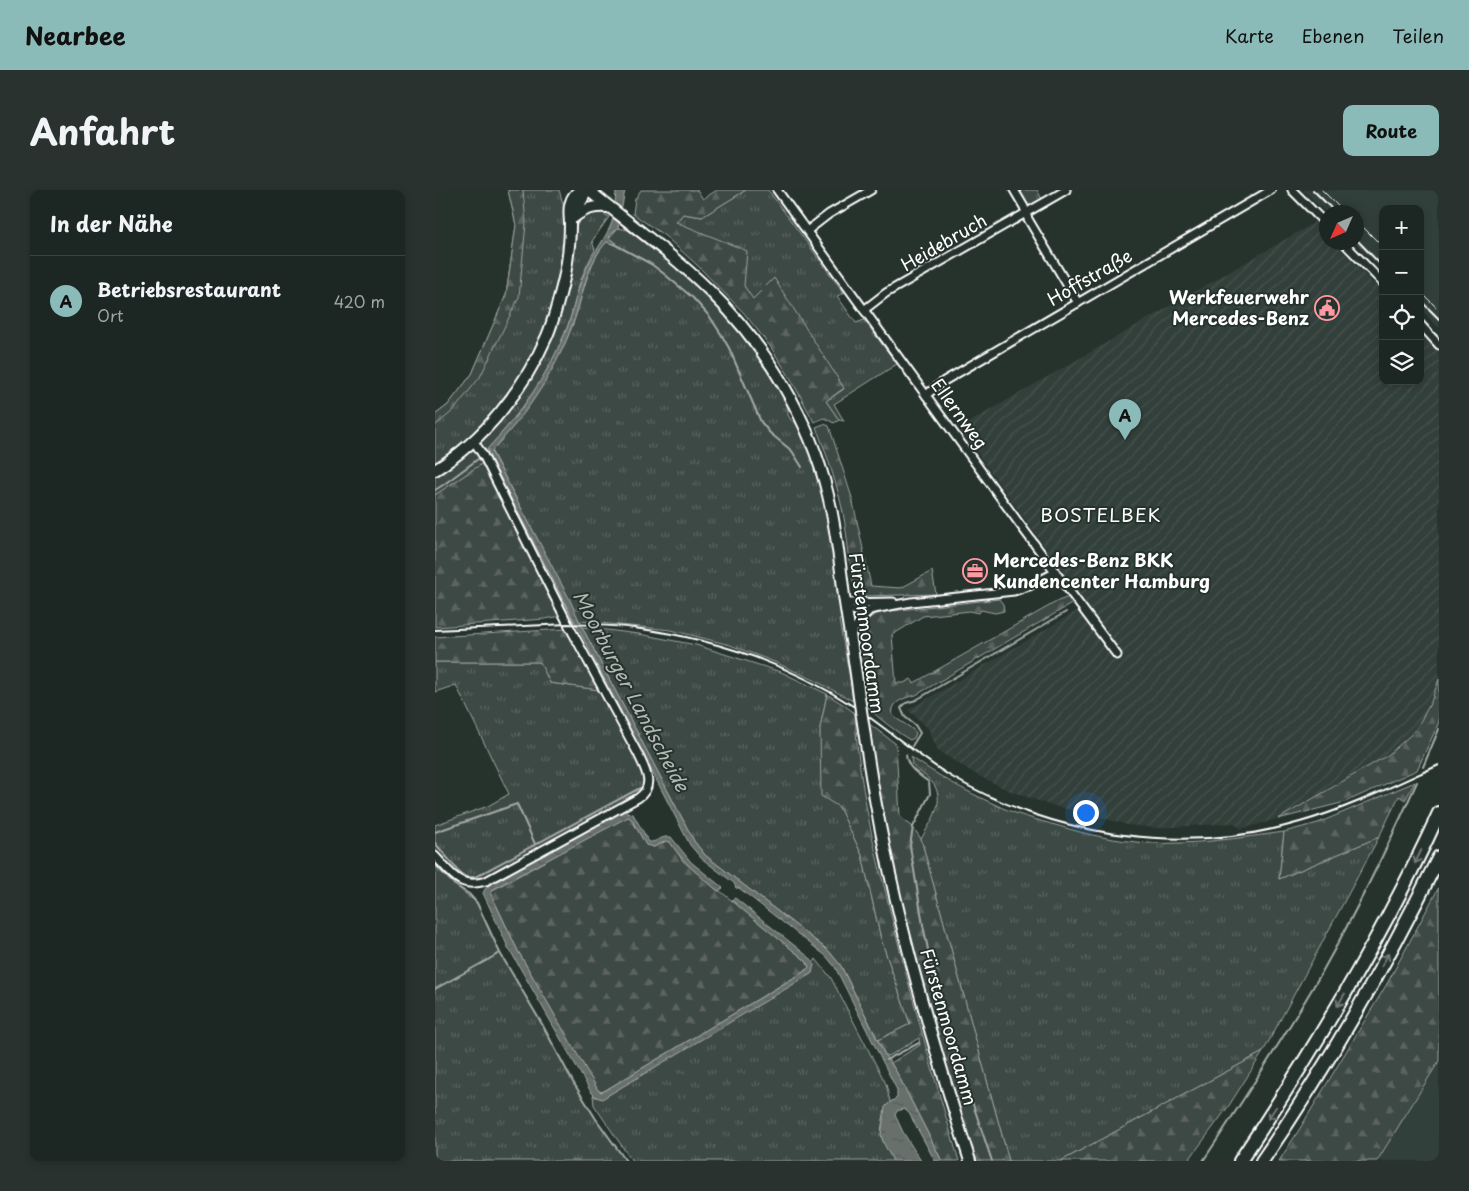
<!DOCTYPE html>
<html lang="de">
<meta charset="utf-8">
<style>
body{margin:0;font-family:"Playpen Sans",sans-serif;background:#29322f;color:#f1f3f6}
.controls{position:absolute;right:15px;top:15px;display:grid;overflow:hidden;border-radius:10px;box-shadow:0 2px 8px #0003}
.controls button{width:45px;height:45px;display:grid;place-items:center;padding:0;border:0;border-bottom:1px solid #3a4340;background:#1c2622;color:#f1f3f6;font:25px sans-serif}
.compass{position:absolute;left:884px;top:15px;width:45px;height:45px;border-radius:50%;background:#1c2622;box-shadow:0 2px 8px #0003;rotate:225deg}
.you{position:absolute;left:650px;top:622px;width:18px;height:18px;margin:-12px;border:4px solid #fff;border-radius:50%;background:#1a73e8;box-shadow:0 0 0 8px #1a73e833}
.badge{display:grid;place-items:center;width:32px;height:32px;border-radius:50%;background:#8bbbb9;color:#111;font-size:16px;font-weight:700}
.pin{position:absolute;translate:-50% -41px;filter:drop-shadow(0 1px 2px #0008)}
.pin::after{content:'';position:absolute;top:26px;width:18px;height:15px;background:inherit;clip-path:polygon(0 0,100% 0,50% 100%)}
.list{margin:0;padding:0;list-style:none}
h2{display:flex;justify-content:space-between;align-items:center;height:65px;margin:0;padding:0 20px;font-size:21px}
h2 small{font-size:16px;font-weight:400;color:#a0a5a5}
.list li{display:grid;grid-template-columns:32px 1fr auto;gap:15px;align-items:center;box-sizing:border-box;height:90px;padding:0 20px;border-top:1px solid #3a4340}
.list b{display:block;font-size:19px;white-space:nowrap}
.list p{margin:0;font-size:16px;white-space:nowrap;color:#a0a5a5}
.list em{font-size:16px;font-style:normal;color:#a0a5a5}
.icon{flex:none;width:28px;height:28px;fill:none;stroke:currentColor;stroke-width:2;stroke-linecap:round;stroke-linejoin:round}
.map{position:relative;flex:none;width:1004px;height:971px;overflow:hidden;border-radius:10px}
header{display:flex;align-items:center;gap:30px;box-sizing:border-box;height:70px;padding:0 25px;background:#8bbbb9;color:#111}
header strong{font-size:24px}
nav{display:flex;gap:28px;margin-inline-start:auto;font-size:18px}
.intro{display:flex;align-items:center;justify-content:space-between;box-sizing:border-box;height:120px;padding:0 30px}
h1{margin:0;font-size:35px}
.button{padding:12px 22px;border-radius:10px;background:#8bbbb9;color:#111;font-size:18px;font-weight:700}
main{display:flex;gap:30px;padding:0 30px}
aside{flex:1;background:#1c2622;border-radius:10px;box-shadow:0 2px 8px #0003}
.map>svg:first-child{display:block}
.built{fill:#333f3a}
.industrial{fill:url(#industrial-furrows)}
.grass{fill:url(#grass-tufts);stroke:#9ea4a2}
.forest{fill:url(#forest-firs);stroke:#9ea4a2}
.water{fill:url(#water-ripples);stroke:#a4a9a7}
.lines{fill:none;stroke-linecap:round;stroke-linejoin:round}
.stream{stroke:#a4a9a7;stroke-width:2}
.street-casing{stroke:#fff;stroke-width:11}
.secondary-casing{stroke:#fff;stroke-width:14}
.highway-casing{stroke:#fff;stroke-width:16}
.street{stroke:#26332d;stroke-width:7}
.secondary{stroke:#26332d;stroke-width:10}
.highway{stroke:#26332d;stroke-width:12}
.tram{stroke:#fff;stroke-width:1}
.rail{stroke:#fff;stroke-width:2}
.secondary-bridge-casing{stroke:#fff;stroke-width:14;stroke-linecap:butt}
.secondary-bridge{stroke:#26332d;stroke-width:10}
.oneway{stroke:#727a76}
.labels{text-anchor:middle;stroke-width:4;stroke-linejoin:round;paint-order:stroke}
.street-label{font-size:18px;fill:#fff;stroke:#26332d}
.poi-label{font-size:18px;font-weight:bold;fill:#fff;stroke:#26332d;text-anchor:end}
.neighbourhood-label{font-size:19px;letter-spacing:1px;fill:#fff;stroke:#26332d}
.water-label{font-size:19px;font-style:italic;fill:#b3b8b6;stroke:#26332d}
</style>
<header>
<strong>Nearbee</strong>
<nav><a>Karte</a><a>Ebenen</a><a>Teilen</a></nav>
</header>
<div class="intro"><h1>Anfahrt</h1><a class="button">Route</a></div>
<main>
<aside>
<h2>In der Nähe<small></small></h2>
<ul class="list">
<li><span class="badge">A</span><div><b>Betriebsrestaurant</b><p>Ort</p></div><em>420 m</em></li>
</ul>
</aside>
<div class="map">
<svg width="1004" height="971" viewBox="0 0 1004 971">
<defs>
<pattern id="industrial-furrows" width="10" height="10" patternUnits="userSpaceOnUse" patternTransform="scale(1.25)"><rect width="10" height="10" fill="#333f3a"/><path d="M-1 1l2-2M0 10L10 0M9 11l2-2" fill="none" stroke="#47524e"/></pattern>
<pattern id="grass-tufts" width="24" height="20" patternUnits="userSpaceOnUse" patternTransform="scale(1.25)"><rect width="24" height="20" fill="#3e4944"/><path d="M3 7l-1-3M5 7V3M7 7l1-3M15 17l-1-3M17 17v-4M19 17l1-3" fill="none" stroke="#5b6460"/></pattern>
<pattern id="forest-firs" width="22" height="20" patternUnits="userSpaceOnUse" patternTransform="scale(1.25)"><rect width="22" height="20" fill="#3e4944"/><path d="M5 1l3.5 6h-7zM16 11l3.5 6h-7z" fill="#5b6460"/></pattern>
<pattern id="water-ripples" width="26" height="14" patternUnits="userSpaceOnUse" patternTransform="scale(1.25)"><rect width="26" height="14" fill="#67706c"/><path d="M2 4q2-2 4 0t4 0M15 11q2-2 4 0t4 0" fill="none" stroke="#575a59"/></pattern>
</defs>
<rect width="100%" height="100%" fill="#26332d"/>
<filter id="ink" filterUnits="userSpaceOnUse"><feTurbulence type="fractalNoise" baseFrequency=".02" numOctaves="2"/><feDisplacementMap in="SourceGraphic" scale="10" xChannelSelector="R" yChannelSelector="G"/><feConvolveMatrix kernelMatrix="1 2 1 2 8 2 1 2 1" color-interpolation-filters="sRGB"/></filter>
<g filter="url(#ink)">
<g class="built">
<polygon points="868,0 999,0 1004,4 1004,138 985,119 985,19 948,19 948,81 920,53 922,52 922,22 891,23"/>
<polygon points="1004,871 1004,971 942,971"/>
</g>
<polygon class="industrial" points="879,31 891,44 892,52 900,53 948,104 948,191 985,191 985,144 1004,163 1004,489 996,512 980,541 953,565 843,629 806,639 799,633 722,638 692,635 679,631 612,614 575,601 542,585 503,561 493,538 473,520 652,415 524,238 877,34"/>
<g class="grass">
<polygon points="73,0 124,0 128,14 130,13 131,32 130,57 121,109 107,149 77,203 38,246 0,276 0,225 13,215 37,184 71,105 81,35"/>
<polygon points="311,0 333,0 409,103 402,106 421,133 429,130 462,174 399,214 409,231 404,230 391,211 409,199 338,89 318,110 309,96 241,32 248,24 267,27"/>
<polygon points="581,0 602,0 607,9 594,17 590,15"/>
<path d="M 159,22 L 166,22 L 174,27 L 157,51 L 160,60 C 153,72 147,85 143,98 C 140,111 137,123 133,135 C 116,183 85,223 52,260 L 139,432 L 136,432 L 46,257 L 45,251 L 94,187 L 137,57 C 141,39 139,29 159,22 Z"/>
<path d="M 183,38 L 193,40 L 222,61 L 262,94 L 293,127 L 313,150 L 332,177 L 353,210 L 353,225 L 356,230 L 360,232 L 369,245 L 387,300 L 396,341 L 408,429 L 404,430 L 415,488 L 418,511 L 379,490 L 342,473 L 295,455 L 236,440 L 144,431 L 134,410 L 57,262 L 58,259 C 93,223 120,181 138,134 C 148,107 151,77 170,53 L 174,52 L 180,55 L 181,53 L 176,51 L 174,48 Z"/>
<path d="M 38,258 C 44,261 47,267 48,273 L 0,305 L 0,284 L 34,259 Z"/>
<polygon points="147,437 204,444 261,455 346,482 392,504 385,538 404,617 427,665 446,749 475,834 443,850 406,776 394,761 270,665 259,651"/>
<path d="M 0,472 L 105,472 L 115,493 L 164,500 C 174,517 211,574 210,590 C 209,599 203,603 196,608 L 51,688 C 24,696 16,679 0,661 L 0,635 L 53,616 L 74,604 L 21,495 L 0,502 Z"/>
<path d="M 476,567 C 502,585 530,601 559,614 C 579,624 602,630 624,636 C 653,645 682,651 713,653 C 759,655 804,648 849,642 L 844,689 L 944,647 L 828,862 L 626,971 L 574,971 L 486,649 C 496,631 513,610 496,591 C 490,585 483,581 477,575 Z"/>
<polygon points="0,675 20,695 42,713 65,763 107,834 138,892 161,929 191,971 0,971"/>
<path d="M 381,769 L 396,788 L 451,894 L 455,912 C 450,917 451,920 449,926 C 442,952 450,950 458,971 L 197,971 L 159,915 L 158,905 L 161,907 L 374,785 L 377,783 L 378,773 Z"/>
</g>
<g class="forest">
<polygon points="73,0 88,0 91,33 84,107 45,187 19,220 0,236 0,225 13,215 37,184 71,105 81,35"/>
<polygon points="206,0 262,0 268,9 282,0 311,0 267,27 248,24 241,32 312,61 309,96 318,109 339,88 409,198 391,211 404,230 399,233 389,228 379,232 356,189 335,156 309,123 262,75 230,46 198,24 200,9"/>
<path d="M 389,234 L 394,236 L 417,308 L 436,396 L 466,398 L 497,381 L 501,404 L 429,406 L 420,400 C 414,374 413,348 408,323 C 402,294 392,265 381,237 Z"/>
<polygon points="48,273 120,408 126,426 110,429 0,437 0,305"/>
<path d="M 634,407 L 638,413 L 481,505 C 470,508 455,511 458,526 C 464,531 478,538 481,543 L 479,548 L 475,550 C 466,545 440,526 434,518 C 430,513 430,509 429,503 L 427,502 L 423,447 L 426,434 L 428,435 C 435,425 443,423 455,421 L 564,409 L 568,414 L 569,421 L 560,423 L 546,420 L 544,423 L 535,421 L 488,426 L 457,445 L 461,493 L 469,493 L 476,489 L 479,493 L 623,411 Z"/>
<polygon points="131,439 164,500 115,493 105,472 0,472 0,447"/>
<polygon points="1004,489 1004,532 982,580 910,612 843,629 953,565 980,541 996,512"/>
<path d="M 392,504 L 409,515 L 461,554 L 465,627 L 478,637 L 486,649 L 574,971 L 539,971 L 496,832 L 448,638 L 433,535 L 421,529 C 420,547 424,567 426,585 C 432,624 440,662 450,700 C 472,791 497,881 524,971 L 507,971 L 462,883 L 456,873 L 485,855 L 484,848 L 454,866 L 450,865 L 443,850 L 475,834 L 446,749 L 427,665 L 404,617 L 386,606 L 385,538 Z"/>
<polygon points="980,592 970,610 964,606 944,647 844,689 849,642 883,633"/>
<polygon points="190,627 195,627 197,630 211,655 219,657 231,651 235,652 248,671 283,701 285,701 371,771 374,777 370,781 169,901 166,902 161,899 83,761 56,704 56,701"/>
<polygon points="1004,697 1004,871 942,971 844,971 864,940 953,792"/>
<polygon points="828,862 793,917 753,971 626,971"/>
</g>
<g class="water">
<path d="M 181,0 L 190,0 L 183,38 L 174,46 L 175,49 L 182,53 L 180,55 L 172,52 C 152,71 147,109 138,133 C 121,180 93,223 58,259 L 57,263 L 135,410 L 147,437 L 259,651 L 270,665 L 394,761 L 406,776 L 450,865 L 462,883 L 507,971 L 500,971 L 474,923 L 469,919 L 462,921 L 460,925 L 468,942 L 486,971 L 458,971 L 448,952 L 446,945 L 450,917 L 455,912 L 462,908 L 462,900 L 400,777 L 391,766 L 304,698 L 301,698 L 299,693 L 266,668 L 255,655 L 53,264 L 53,258 C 87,222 113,185 132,138 C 139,120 141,101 149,84 C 156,66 167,54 175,37 C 180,26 180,12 181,0 Z"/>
<path d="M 189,621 L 198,624 L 214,652 C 221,653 227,645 236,647 L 256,672 L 288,698 L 283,701 C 265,686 247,672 235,652 L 231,651 L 219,657 L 211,655 L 197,630 L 193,627 L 58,699 L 56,702 L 56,704 L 83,761 L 163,900 L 166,902 L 169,901 L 370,781 L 374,777 L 371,771 L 303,716 L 297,710 L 300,708 L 375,768 L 379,775 L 377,783 L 374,785 L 167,909 L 161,907 L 156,902 L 76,762 L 73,759 L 73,757 L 48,703 L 50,699 L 56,694 Z"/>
</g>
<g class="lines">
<g class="stream">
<polyline points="179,54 216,74 228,83 258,108 275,127 286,144 294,158 326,232 335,243 357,261 367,277"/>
<polyline points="0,300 8,295 43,269"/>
<polyline points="477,556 485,543 480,535 470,527 466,518 471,513 481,510 631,422"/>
<path d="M 471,565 C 472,578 484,585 494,592 L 495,604 L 478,637 L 475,656 L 488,735 L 499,789 L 513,840 L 557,971"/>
<polyline points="988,577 1004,539"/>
<polyline points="0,642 82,614 100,654"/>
<polyline points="0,653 25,683 31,687 40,687 205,598"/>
<polyline points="0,675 20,695 34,704 42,713 65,763"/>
<polyline points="0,799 65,763 107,834 138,892 161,929 191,971"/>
<polyline points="451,870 484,853"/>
<path d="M 768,971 C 809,909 850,846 887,782 C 922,720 953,656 982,592"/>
</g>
<defs>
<g id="street">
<polyline points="342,0 586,336 682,465"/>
<polyline points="579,0 589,17 593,29 643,113"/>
<polyline points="857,0 892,35"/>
<polyline points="372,41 394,24 436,0"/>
<polyline points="908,52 948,93"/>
<polyline points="429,120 451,103 631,0"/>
<polyline points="985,134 1004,155"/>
<polyline points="491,205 509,191 836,0"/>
<polyline points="410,413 458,412"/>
<polyline points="411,413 415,419 423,422 476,412 579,401 594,396 621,382"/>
<polyline points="415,446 425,430 434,421"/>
<path d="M 0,666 C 17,684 24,699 51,691 L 203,608 C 221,596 210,579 203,564 L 133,434 L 49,267 L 38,250"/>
</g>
<g id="secondary">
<path d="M 153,0 C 194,33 237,64 275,101 C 331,156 375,229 393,305 C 401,338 405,372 409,406 C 414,440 420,473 424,507"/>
<polyline points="139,24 148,8 150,0"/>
<path d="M 138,28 C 150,18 159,16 174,17"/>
<path d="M 0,280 C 49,250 89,199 112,146 C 120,127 125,105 130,84 C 133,68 135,51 135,34 C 135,27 133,18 136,12 C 137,7 141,3 145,0"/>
<path d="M 429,540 C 449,687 490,830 535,971"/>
</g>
<g id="highway">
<path d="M 805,971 C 879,860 949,744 1004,623"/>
<path d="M 827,971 C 894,874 952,772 1004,667"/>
</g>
</defs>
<use href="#street" class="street-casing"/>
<use href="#secondary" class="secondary-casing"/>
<use href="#highway" class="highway-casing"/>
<use href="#street" class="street"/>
<use href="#secondary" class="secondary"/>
<use href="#highway" class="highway"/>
<g class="tram">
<polyline points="887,0 909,22"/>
<polyline points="922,31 948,57"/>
<polyline points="985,101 1004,120"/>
</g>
<g class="rail">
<polyline points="878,0 900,22"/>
<polyline points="922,50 948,77"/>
<polyline points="985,110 1004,129"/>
<path d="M 0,440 L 133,434 C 155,435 177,435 199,438 C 276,448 352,473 418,516 C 452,538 482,566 517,587 C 621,647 750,666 865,632 C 914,618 958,596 1004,575"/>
</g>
<defs>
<polyline id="secondary-bridge" points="424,507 429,540"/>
</defs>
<use href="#secondary-bridge" class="secondary-bridge-casing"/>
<use href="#secondary-bridge" class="secondary-bridge"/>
</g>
<defs><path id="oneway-shaft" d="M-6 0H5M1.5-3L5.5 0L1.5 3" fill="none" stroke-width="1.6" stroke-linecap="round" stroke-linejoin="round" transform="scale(1.25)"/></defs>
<g class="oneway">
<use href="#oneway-shaft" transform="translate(983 667) rotate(116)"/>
<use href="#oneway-shaft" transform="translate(950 770) rotate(-62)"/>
<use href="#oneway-shaft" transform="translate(906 810) rotate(121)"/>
<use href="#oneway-shaft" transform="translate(837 923) rotate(123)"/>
</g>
</g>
<defs>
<symbol id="civic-ring" viewBox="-11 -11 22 22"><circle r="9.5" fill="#26332d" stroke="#ff9aa2" stroke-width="1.5"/><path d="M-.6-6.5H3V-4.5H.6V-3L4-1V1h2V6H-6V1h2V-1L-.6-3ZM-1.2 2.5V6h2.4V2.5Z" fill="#ff9aa2"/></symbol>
<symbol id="office-ring" viewBox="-11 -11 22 22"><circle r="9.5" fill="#26332d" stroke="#ff9aa2" stroke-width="1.5"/><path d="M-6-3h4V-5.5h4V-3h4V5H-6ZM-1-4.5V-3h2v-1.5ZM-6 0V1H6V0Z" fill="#ff9aa2"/></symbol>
</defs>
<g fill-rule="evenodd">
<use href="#civic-ring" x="878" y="104" width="28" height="28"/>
<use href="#office-ring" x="526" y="367" width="28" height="28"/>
</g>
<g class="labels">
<g class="street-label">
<text transform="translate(509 53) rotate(-30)" y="6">Heidebruch</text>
<text transform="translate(655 88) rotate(-30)" y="6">Hoffstraße</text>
<text transform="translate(524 224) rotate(54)" y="6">Ellernweg</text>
<text transform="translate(431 443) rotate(82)" y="6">Fürstenmoordamm</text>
<text transform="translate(513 837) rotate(74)" y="6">Fürstenmoordamm</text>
</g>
<g class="poi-label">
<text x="874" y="114">Werkfeuerwehr<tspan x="874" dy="21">Mercedes-Benz</tspan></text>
<text x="558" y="377" text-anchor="start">Mercedes-Benz BKK<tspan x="558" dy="21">Kundencenter Hamburg</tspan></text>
</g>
<g class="neighbourhood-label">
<text x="666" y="332">BOSTELBEK</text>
</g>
<g class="water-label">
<text transform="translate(196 501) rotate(62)" y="7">Moorburger Landscheide</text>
</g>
</g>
</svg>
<div class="controls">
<button>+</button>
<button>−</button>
<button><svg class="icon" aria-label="locate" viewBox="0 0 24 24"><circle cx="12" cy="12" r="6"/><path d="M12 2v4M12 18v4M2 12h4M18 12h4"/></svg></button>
<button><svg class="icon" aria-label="layers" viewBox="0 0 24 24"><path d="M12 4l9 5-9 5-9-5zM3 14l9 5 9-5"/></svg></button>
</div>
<svg class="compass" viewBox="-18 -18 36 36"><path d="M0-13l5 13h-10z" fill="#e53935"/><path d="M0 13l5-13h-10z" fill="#a0a5a5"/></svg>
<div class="you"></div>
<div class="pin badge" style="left:690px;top:250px">A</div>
</div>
</main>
